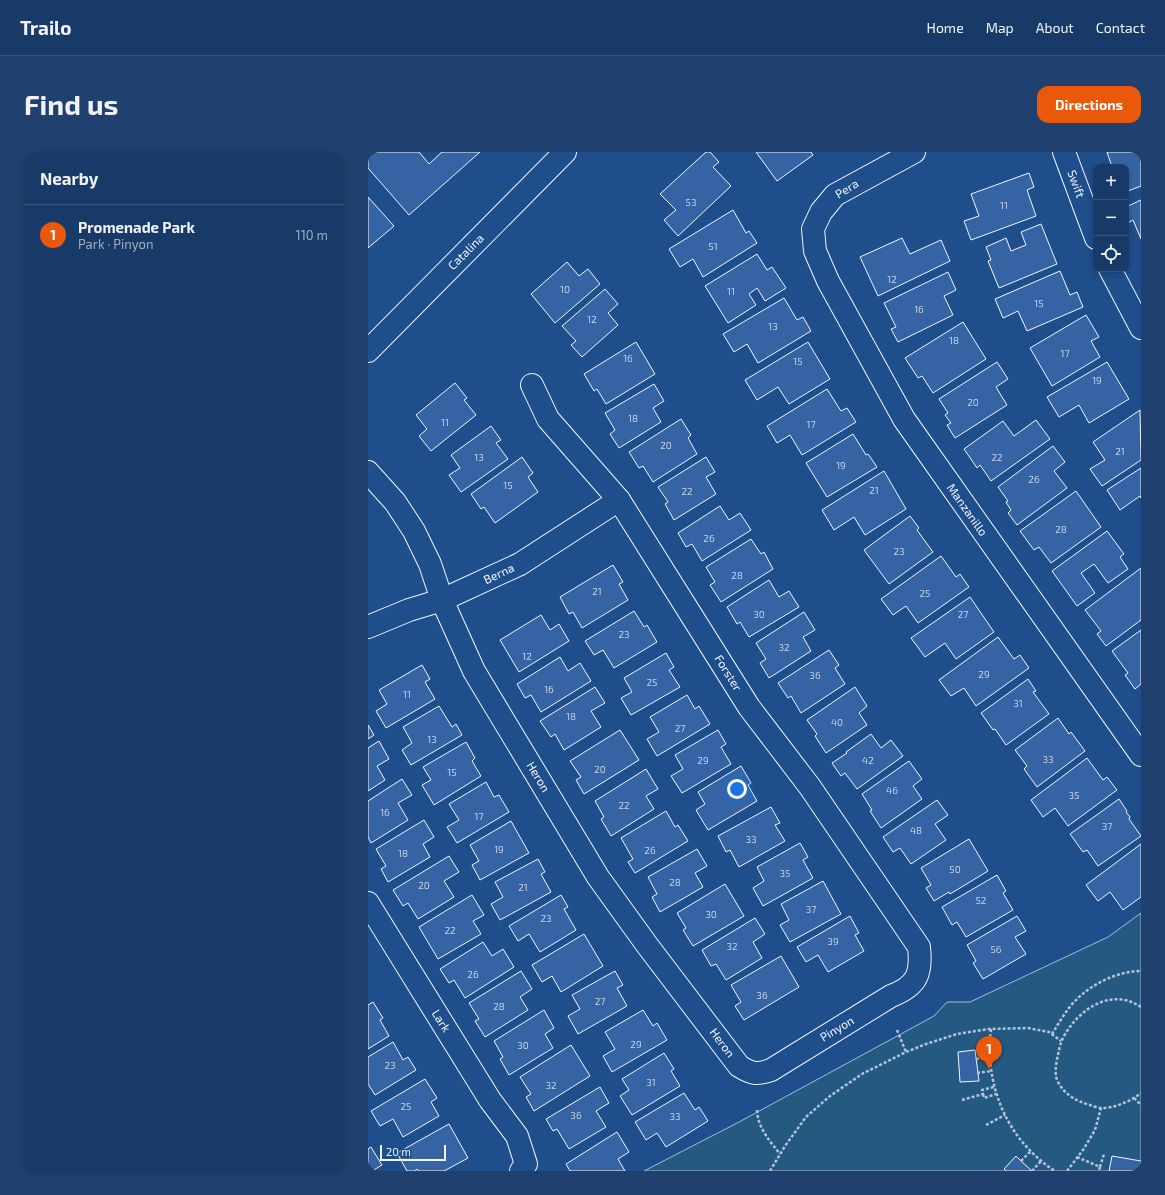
<!DOCTYPE html>
<meta charset="utf-8">
<style>
body{margin:0;font-family:"Exo 2",sans-serif;background:#20416f;color:#f1f3f6}
.controls{position:absolute;right:12px;top:12px;display:grid;overflow:hidden;border-radius:8px;box-shadow:0 2px 6px #0003}
.controls button{width:36px;height:36px;display:grid;place-items:center;padding:0;border:0;border-bottom:1px solid #36547d;background:#173a69;color:#f1f3f6;font:20px sans-serif}
.scale{position:absolute;left:12px;bottom:10px;width:66px;box-sizing:border-box;padding-left:4px;border:2px solid #f2f6ff;border-top:0;font-size:11px;line-height:14px;white-space:nowrap;color:#f2f6ff;-webkit-text-stroke:3px #1f4e8c;paint-order:stroke}
.you{position:absolute;left:369px;top:637px;width:14px;height:14px;margin:-10px;border:3px solid #fff;border-radius:50%;background:#1a73e8;box-shadow:0 0 0 6px #1a73e833}
.badge{display:grid;place-items:center;width:26px;height:26px;border-radius:50%;background:#ea580c;color:#fff;font-size:13px;font-weight:700}
.pin{position:absolute;translate:-50% -33px;filter:drop-shadow(0 1px 2px #0008)}
.pin::after{content:'';position:absolute;top:21px;width:14px;height:12px;background:inherit;clip-path:polygon(0 0,100% 0,50% 100%)}
.list{margin:0;padding:0;list-style:none}
h2{display:flex;justify-content:space-between;align-items:center;height:52px;margin:0;padding:0 16px;font-size:17px}
h2 small{font-size:13px;font-weight:400;color:#9eadc0}
.list li{display:grid;grid-template-columns:26px 1fr auto;gap:12px;align-items:center;box-sizing:border-box;height:60px;padding:0 16px;border-top:1px solid #36547d}
.list b{display:block;font-size:15px;white-space:nowrap}
.list p{margin:0;font-size:13px;white-space:nowrap;color:#9eadc0}
.list em{font-size:13px;font-style:normal;color:#9eadc0}
.icon{flex:none;width:22px;height:22px;fill:none;stroke:currentColor;stroke-width:2;stroke-linecap:round;stroke-linejoin:round}
.map{position:relative;flex:none;width:773px;height:1019px;overflow:hidden;border-radius:12px}
header{display:flex;align-items:center;gap:24px;box-sizing:border-box;height:56px;padding:0 20px;background:#173a69;border-bottom:1px solid #36547d}
header strong{font-size:19px}
nav{display:flex;gap:22px;margin-inline-start:auto;font-size:14px}
.intro{display:flex;align-items:center;justify-content:space-between;box-sizing:border-box;height:96px;padding:0 24px}
h1{margin:0;font-size:28px}
.button{padding:10px 18px;border-radius:12px;background:#ea580c;color:#fff;font-size:14px;font-weight:700}
main{display:flex;gap:24px;padding:0 24px}
aside{flex:1;background:#173a69;border-radius:12px;box-shadow:0 2px 6px #0003}
.map>svg:first-child{display:block}
.green{fill:#245a82;stroke:#a8bbd7}
.building{fill:#3563a3;stroke:#f2f6ff}
.lines{fill:none;stroke-linecap:round;stroke-linejoin:round}
.minor-casing{stroke:#f2f6ff;stroke-width:24}
.path{stroke:#b3c4dc;stroke-width:2.5;stroke-dasharray:3 2;stroke-linecap:butt}
.minor{stroke:#1f4e8c;stroke-width:22}
.labels{text-anchor:middle;stroke-width:3;stroke-linejoin:round;paint-order:stroke}
.number-label{font-size:10px;fill:#c3d1e8}
.street-label{font-size:12px;fill:#f2f6ff;stroke:#1f4e8c}
</style>
<header>
<strong>Trailo</strong>
<nav><a>Home</a><a>Map</a><a>About</a><a>Contact</a></nav>
</header>
<div class="intro"><h1>Find us</h1><a class="button">Directions</a></div>
<main>
<aside>
<h2>Nearby<small></small></h2>
<ul class="list">
<li><span class="badge">1</span><div><b>Promenade Park</b><p>Park · Pinyon</p></div><em>110 m</em></li>
</ul>
</aside>
<div class="map">
<svg width="773" height="1019" viewBox="0 0 773 1019">
<rect width="100%" height="100%" fill="#1f4e8c"/>
<polygon class="green" points="773,761 773,1019 276,1019 371,970 566,864 579,850 602,850 740,785"/>
<g class="building">
<polygon points="0,0 51,0 61,12 74,0 112,0 41,63 0,16"/>
<polygon points="338,0 342,0 351,10 345,15 363,34 310,84 296,68 308,58 292,42"/>
<polygon points="388,0 443,0 445,3 409,29"/>
<polygon points="739,0 773,0 773,34 760,39 758,34 758,15 744,15"/>
<polygon points="661,21 666,35 659,38 668,64 603,88 596,69 611,64 603,42"/>
<polygon points="0,45 26,74 0,96"/>
<polygon points="773,48 773,87 765,68 760,71 758,66 758,55"/>
<polygon points="365,58 378,81 381,79 389,91 335,125 325,107 312,115 301,97"/>
<polygon points="673,72 689,112 631,136 620,109 623,108 618,95 638,86 643,99 658,93 653,80"/>
<polygon points="534,86 542,102 573,88 582,109 510,144 492,105"/>
<polygon points="389,102 399,118 404,115 418,136 397,149 389,136 381,142 388,153 360,171 337,134"/>
<polygon points="199,110 211,124 220,117 232,132 187,171 163,142"/>
<polygon points="692,119 702,143 709,140 715,155 659,179 650,159 635,166 627,147"/>
<polygon points="580,120 588,138 576,144 585,163 530,190 523,177 528,175 516,151"/>
<polygon points="237,137 250,152 240,161 250,173 214,205 203,193 208,189 194,174"/>
<polygon points="416,146 429,168 435,165 443,179 390,211 379,192 366,200 355,182"/>
<polygon points="718,163 731,185 723,189 732,205 684,234 662,196"/>
<polygon points="595,170 618,207 565,241 554,224 550,226 537,206"/>
<polygon points="268,190 287,222 238,252 229,237 226,239 216,222"/>
<polygon points="440,190 462,227 421,252 410,235 389,248 377,228"/>
<polygon points="629,210 640,227 628,235 639,253 587,286 579,273 583,271 577,263 580,261 571,247"/>
<polygon points="739,210 761,247 721,271 711,253 691,265 679,245"/>
<polygon points="87,231 99,246 96,248 108,263 63,299 51,284 59,277 48,263"/>
<polygon points="286,232 296,249 285,256 293,270 251,296 242,282 247,278 237,261"/>
<polygon points="459,237 473,259 479,256 488,270 434,303 422,283 409,291 399,274"/>
<polygon points="772,258 773,308 734,334 722,317 737,308 725,290"/>
<polygon points="313,267 323,283 320,286 329,302 285,330 275,314 271,316 261,300"/>
<polygon points="668,268 682,287 623,329 612,313 609,316 596,297 635,269 646,284"/>
<polygon points="123,274 133,288 128,291 140,307 93,340 81,323 92,316 83,303"/>
<polygon points="485,282 498,303 500,302 509,315 459,345 438,311"/>
<polygon points="685,294 697,310 686,319 699,336 649,373 640,361 643,358 638,350 640,349 630,335"/>
<polygon points="154,305 165,321 160,325 170,340 127,371 116,355 113,357 103,342"/>
<polygon points="338,305 347,320 338,325 348,342 306,368 297,352 300,350 290,335"/>
<polygon points="773,316 773,346 772,344 752,358 739,338"/>
<polygon points="516,319 538,357 497,383 486,365 466,378 454,358"/>
<polygon points="708,339 733,375 683,411 671,395 666,398 652,379"/>
<polygon points="352,354 361,368 372,361 383,378 334,409 324,392 318,395 310,381"/>
<polygon points="542,364 551,376 549,378 565,400 521,432 496,398"/>
<polygon points="739,379 756,402 752,405 760,417 740,431 726,412 713,421 727,441 709,454 684,419"/>
<polygon points="383,387 393,402 396,400 405,417 353,450 342,433 347,430 338,415"/>
<polygon points="573,404 588,425 592,422 601,435 550,471 538,454 525,463 513,447"/>
<polygon points="245,413 255,430 251,432 260,448 214,476 205,460 201,462 192,445"/>
<polygon points="773,416 773,468 738,494 729,482 733,479 717,458"/>
<polygon points="401,428 411,445 421,439 431,455 381,485 372,470 369,472 359,455"/>
<polygon points="602,445 626,480 588,507 577,491 557,505 543,486"/>
<polygon points="266,459 276,475 279,473 289,490 246,516 235,498 226,503 217,489"/>
<polygon points="436,460 447,478 435,485 443,499 401,526 392,511 398,507 388,491"/>
<polygon points="173,463 182,478 191,472 201,489 151,520 132,488"/>
<polygon points="773,478 773,532 767,537 757,523 760,521 744,499"/>
<polygon points="630,485 646,507 652,503 661,516 608,554 596,536 583,544 571,528"/>
<polygon points="461,498 471,513 467,516 477,532 433,561 423,544 420,546 410,531"/>
<polygon points="298,501 306,515 301,518 312,535 263,563 253,546 264,540 256,526"/>
<polygon points="192,505 200,519 212,511 223,529 173,560 163,543 157,546 149,532"/>
<polygon points="54,513 62,527 57,530 67,547 18,576 8,559 19,552 11,538"/>
<polygon points="660,527 668,539 665,540 681,562 638,593 627,577 625,578 613,561"/>
<polygon points="227,535 237,551 223,559 233,575 196,598 187,582 183,585 172,569"/>
<polygon points="487,535 499,554 491,561 499,573 458,601 447,584 449,582 439,568"/>
<polygon points="319,543 327,557 331,554 342,572 289,604 279,587 291,580 282,565"/>
<polygon points="71,554 84,575 88,572 94,583 43,613 34,598 44,591 35,575"/>
<polygon points="690,566 701,582 703,580 717,599 669,635 656,617 659,614 647,598"/>
<polygon points="0,573 6,583 0,587"/>
<polygon points="252,578 271,608 216,642 208,628 213,625 202,609"/>
<polygon points="350,578 358,592 353,595 363,612 314,641 303,624 315,617 307,603"/>
<polygon points="503,582 513,596 523,588 535,604 489,637 477,621 473,624 464,611 479,601 478,600"/>
<polygon points="11,589 21,607 9,614 17,628 0,639 0,596"/>
<polygon points="98,590 107,606 104,609 113,624 66,653 54,633 63,628 55,615"/>
<polygon points="719,606 735,628 739,625 749,638 700,674 687,656 675,665 663,648"/>
<polygon points="541,609 554,627 545,634 554,647 513,676 502,659 504,658 494,642"/>
<polygon points="373,614 383,631 380,633 389,649 340,678 328,658 337,652 330,640"/>
<polygon points="278,617 290,637 278,644 286,657 243,684 233,667 236,665 227,649"/>
<polygon points="34,627 44,643 30,651 40,668 3,691 0,685 0,649"/>
<polygon points="118,630 126,645 131,643 141,660 89,691 79,675 91,668 81,652"/>
<polygon points="751,647 759,659 758,660 762,665 761,667 773,684 730,714 719,698 715,700 702,682"/>
<polygon points="569,648 580,663 567,672 578,688 543,712 532,696 525,700 515,685"/>
<polygon points="403,655 412,671 407,673 417,689 371,715 362,698 358,700 350,684"/>
<polygon points="298,659 307,675 310,673 320,689 267,721 260,710 265,707 253,686"/>
<polygon points="56,668 66,685 55,692 62,705 20,730 13,717 18,714 8,697"/>
<polygon points="143,669 161,701 112,728 104,713 111,709 102,693"/>
<polygon points="601,687 620,719 582,742 581,740 566,749 558,736 563,733 553,716"/>
<polygon points="432,691 440,705 435,708 445,726 395,754 385,736 396,729 389,715"/>
<polygon points="773,692 773,745 755,758 742,740 730,749 718,733"/>
<polygon points="329,697 339,714 327,721 335,735 292,760 284,745 289,742 280,725"/>
<polygon points="81,704 91,720 76,729 86,745 50,767 40,751 35,754 25,738"/>
<polygon points="170,707 177,720 173,722 183,740 132,768 123,752 135,745 127,730"/>
<polygon points="629,723 638,739 635,741 645,758 598,785 589,770 584,773 574,755"/>
<polygon points="455,729 473,762 422,790 412,773 421,768 413,752"/>
<polygon points="357,732 376,764 325,794 315,778 318,776 309,761"/>
<polygon points="104,743 116,763 105,769 113,782 70,807 51,775"/>
<polygon points="193,743 200,755 196,757 208,778 172,800 161,782 150,789 141,774"/>
<polygon points="482,764 491,781 487,783 496,799 460,820 450,803 438,810 429,795"/>
<polygon points="649,764 658,779 647,785 658,802 615,827 605,811 608,809 599,793"/>
<polygon points="387,766 397,782 385,790 394,806 358,828 348,812 343,814 334,798"/>
<polygon points="216,782 235,814 193,840 184,824 174,830 164,813"/>
<polygon points="115,790 124,804 135,797 146,815 97,846 86,828 81,831 72,817"/>
<polygon points="413,804 431,835 376,868 367,854 373,850 363,833"/>
<polygon points="153,819 164,837 152,845 160,858 117,885 107,869 111,867 101,851"/>
<polygon points="247,819 255,833 249,836 259,854 210,882 200,864 212,857 204,843"/>
<polygon points="5,850 15,866 12,868 21,884 0,897 0,853"/>
<polygon points="176,858 186,876 177,882 185,896 141,923 132,907 135,905 126,889"/>
<polygon points="275,858 285,874 289,871 299,888 244,920 235,904 247,897 237,880"/>
<polygon points="25,890 35,908 40,905 48,918 7,943 0,932 0,905"/>
<polygon points="203,893 222,924 166,959 158,945 163,942 152,925"/>
<polygon points="607,898 611,929 592,930 590,900"/>
<polygon points="296,901 306,917 303,919 312,934 264,963 252,944 261,938 254,927"/>
<polygon points="57,927 69,946 63,950 71,964 35,985 25,967 12,974 3,959"/>
<polygon points="232,935 241,951 228,959 238,975 201,997 189,977 185,979 178,967"/>
<polygon points="316,941 327,958 331,955 340,969 298,995 289,981 278,988 267,970"/>
<polygon points="81,972 100,1006 76,1019 50,1019 49,1017 47,1019 39,1019 29,1001"/>
<polygon points="249,980 261,1000 250,1007 257,1019 202,1019 198,1012"/>
<polygon points="3,995 14,1013 4,1019 0,1019 0,997"/>
<polygon points="648,1004 653,1009 664,1019 638,1019 636,1017"/>
<polygon points="744,1004 773,1009 773,1019 741,1019"/>
</g>
<g class="lines">
<defs>
<g id="minor">
<polyline points="546,0 467,43 453,60 445,77 447,99 460,129 536,267 773,603"/>
<polyline points="696,0 728,86"/>
<polyline points="742,117 773,176"/>
<polyline points="0,199 197,0"/>
<path d="M 0,320 L 27,350 L 46,379 L 62,412 L 74,448 L 106,519 L 230,725 L 279,793 L 371,914 C 384,922 388,923 403,918 L 523,844 C 549,834 554,822 551,795 L 442,635 L 381,555 L 251,348 L 180,267 L 164,233"/>
<polyline points="0,475 41,458 74,448 152,412 251,348"/>
<polyline points="0,751 122,948 149,984 158,1012 153,1019"/>
</g>
</defs>
<use href="#minor" class="minor-casing"/>
<g class="path">
<path d="M 773,855 C 742,834 708,859 694,888 C 692,893 691,898 690,903 C 688,911 686,923 690,930 C 697,943 708,949 722,953 C 725,954 730,956 734,956 C 747,956 763,949 773,941"/>
<path d="M 623,877 C 616,933 639,988 687,1019"/>
<polyline points="529,878 538,900"/>
<path d="M 684,882 C 691,871 698,858 707,849 C 723,832 750,819 773,819"/>
<polyline points="608,907 622,905"/>
<polyline points="609,921 623,919"/>
<polyline points="615,942 616,946 628,942"/>
<polyline points="766,946 773,953"/>
<polyline points="594,948 615,942 614,938 626,935"/>
<path d="M 389,958 C 390,976 401,988 412,1002"/>
<polyline points="618,973 637,963"/>
<polyline points="709,1005 732,1015 731,1019"/>
<polyline points="653,1009 663,999"/>
<polyline points="732,1015 736,1002"/>
<polyline points="402,1019 417,994 438,965 462,944 494,922 538,900 558,892 589,882 621,877 660,876 681,880 693,889"/>
<polyline points="664,1019 673,1009"/>
<polyline points="699,1019 715,998 727,978 733,956"/>
</g>
<use href="#minor" class="minor"/>
</g>
<g class="labels">
<g class="number-label">
<text x="323" y="54">53</text>
<text x="636" y="57">11</text>
<text x="345" y="98">51</text>
<text x="524" y="131">12</text>
<text x="197" y="141">10</text>
<text x="363" y="143">11</text>
<text x="671" y="155">15</text>
<text x="551" y="161">16</text>
<text x="224" y="171">12</text>
<text x="405" y="178">13</text>
<text x="586" y="192">18</text>
<text x="697" y="205">17</text>
<text x="260" y="210">16</text>
<text x="430" y="213">15</text>
<text x="729" y="232">19</text>
<text x="605" y="254">20</text>
<text x="265" y="270">18</text>
<text x="77" y="274">11</text>
<text x="443" y="276">17</text>
<text x="298" y="297">20</text>
<text x="752" y="303">21</text>
<text x="111" y="309">13</text>
<text x="629" y="309">22</text>
<text x="473" y="317">19</text>
<text x="666" y="331">26</text>
<text x="140" y="337">15</text>
<text x="506" y="342">21</text>
<text x="319" y="343">22</text>
<text x="693" y="381">28</text>
<text x="341" y="390">26</text>
<text x="531" y="403">23</text>
<text x="369" y="427">28</text>
<text x="229" y="443">21</text>
<text x="557" y="445">25</text>
<text x="391" y="466">30</text>
<text x="595" y="466">27</text>
<text x="256" y="486">23</text>
<text x="416" y="499">32</text>
<text x="159" y="508">12</text>
<text x="616" y="526">29</text>
<text x="447" y="527">36</text>
<text x="284" y="534">25</text>
<text x="181" y="541">16</text>
<text x="39" y="546">11</text>
<text x="650" y="555">31</text>
<text x="203" y="568">18</text>
<text x="469" y="574">40</text>
<text x="312" y="580">27</text>
<text x="64" y="591">13</text>
<text x="680" y="611">33</text>
<text x="335" y="612">29</text>
<text x="500" y="612">42</text>
<text x="232" y="621">20</text>
<text x="84" y="624">15</text>
<text x="524" y="642">46</text>
<text x="706" y="647">35</text>
<text x="256" y="657">22</text>
<text x="17" y="664">16</text>
<text x="111" y="668">17</text>
<text x="739" y="678">37</text>
<text x="548" y="682">48</text>
<text x="383" y="691">33</text>
<text x="131" y="701">19</text>
<text x="282" y="702">26</text>
<text x="35" y="705">18</text>
<text x="587" y="721">50</text>
<text x="417" y="725">35</text>
<text x="307" y="734">28</text>
<text x="56" y="737">20</text>
<text x="155" y="739">21</text>
<text x="613" y="752">52</text>
<text x="443" y="761">37</text>
<text x="343" y="766">30</text>
<text x="178" y="770">23</text>
<text x="82" y="782">22</text>
<text x="465" y="793">39</text>
<text x="364" y="798">32</text>
<text x="628" y="801">56</text>
<text x="105" y="826">26</text>
<text x="394" y="847">36</text>
<text x="232" y="853">27</text>
<text x="131" y="858">28</text>
<text x="268" y="896">29</text>
<text x="155" y="897">30</text>
<text x="22" y="917">23</text>
<text x="283" y="934">31</text>
<text x="183" y="937">32</text>
<text x="38" y="958">25</text>
<text x="208" y="967">36</text>
<text x="307" y="968">33</text>
</g>
<g class="street-label">
<text transform="translate(708 32) rotate(70)" y="4">Swift</text>
<text transform="translate(479 37) rotate(-32)" y="4">Pera</text>
<text transform="translate(98 100) rotate(-45)" y="4">Catalina</text>
<text transform="translate(599 358) rotate(55)" y="4">Manzanillo</text>
<text transform="translate(131 422) rotate(-25)" y="4">Berna</text>
<text transform="translate(360 521) rotate(58)" y="4">Forster</text>
<text transform="translate(170 625) rotate(59)" y="4">Heron</text>
<text transform="translate(73 869) rotate(58)" y="4">Lark</text>
<text transform="translate(469 877) rotate(-31)" y="4">Pinyon</text>
<text transform="translate(354 891) rotate(53)" y="4">Heron</text>
</g>
</g>
</svg>
<div class="controls">
<button>+</button>
<button>−</button>
<button><svg class="icon" aria-label="locate" viewBox="0 0 24 24"><circle cx="12" cy="12" r="6"/><path d="M12 2v4M12 18v4M2 12h4M18 12h4"/></svg></button>
</div>
<div class="scale">20 m</div>
<div class="you"></div>
<div class="pin badge" style="left:621px;top:917px">1</div>
</div>
</main>
